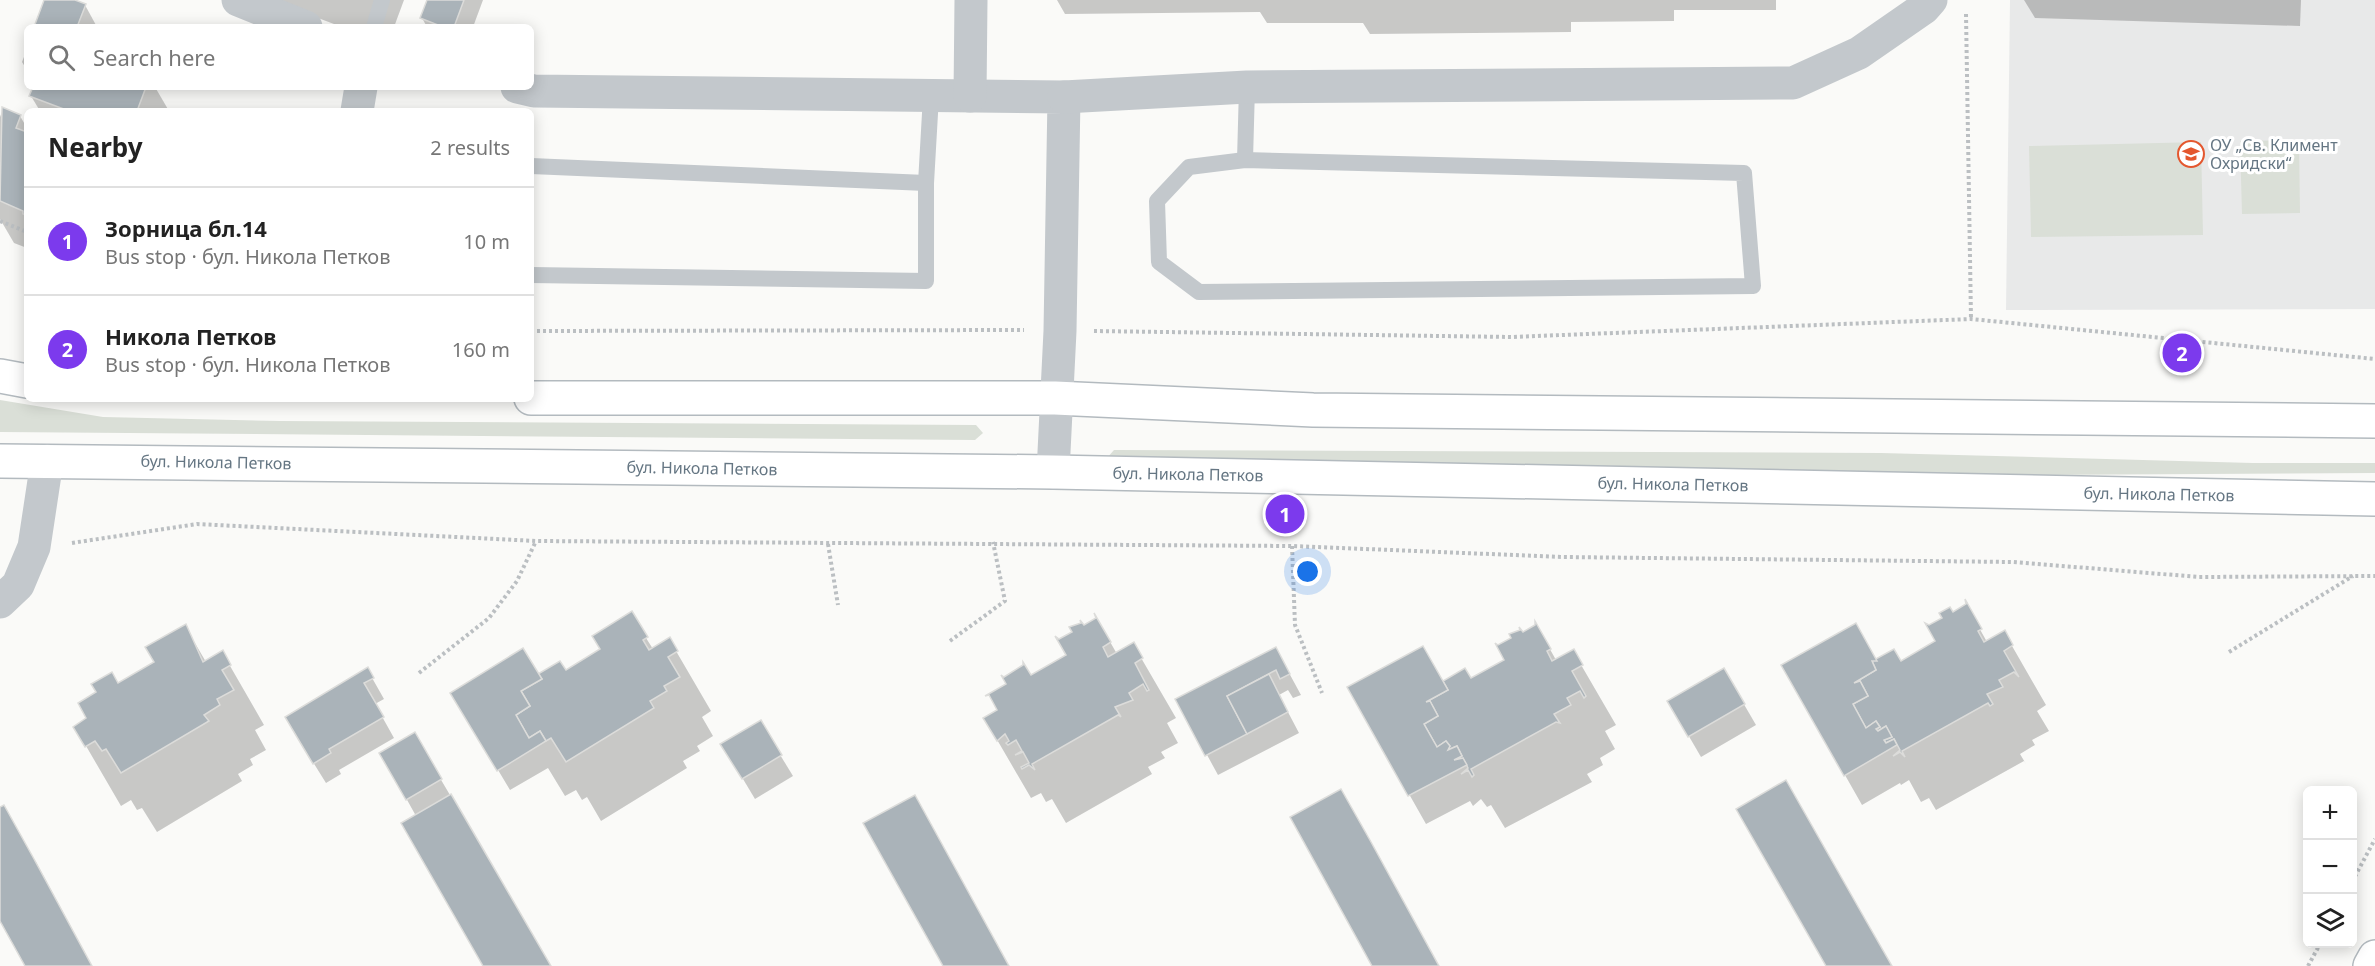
<!DOCTYPE html>
<meta charset="utf-8">
<style>
body{margin:0;font-family:"Noto Sans",sans-serif;background:#f2f2f2;color:#222}
.controls{position:absolute;right:18px;bottom:18px;display:grid;overflow:hidden;border-radius:9px;box-shadow:0 3px 15px #0003}
.controls button{width:54px;height:54px;display:grid;place-items:center;padding:0;border:0;border-bottom:2px solid #e0e0e0;background:#fff;color:#222;font:30px sans-serif}
.you{position:absolute;left:1308px;top:572px;width:21px;height:21px;margin:-15px;border:4px solid #fff;border-radius:50%;background:#1a73e8;box-shadow:0 0 0 9px #1a73e833}
.badge{display:grid;place-items:center;width:39px;height:39px;border-radius:50%;background:#7c3aed;color:#fff;font-size:20px;font-weight:700}
.pin{position:absolute;translate:-50% -50%;border:3px solid #fff;box-shadow:0 2px 6px #0006}
.list{margin:0;padding:0;list-style:none}
h2{display:flex;justify-content:space-between;align-items:center;height:78px;margin:0;padding:0 24px;font-size:26px}
h2 small{font-size:20px;font-weight:400;color:#767676}
.list li{display:grid;grid-template-columns:39px 1fr auto;gap:18px;align-items:center;box-sizing:border-box;height:108px;padding:0 24px;border-top:2px solid #e0e0e0}
.list b{display:block;font-size:22px;white-space:nowrap}
.list p{margin:0;font-size:20px;white-space:nowrap;color:#767676}
.list em{font-size:20px;font-style:normal;color:#767676}
.icon{flex:none;width:33px;height:33px;fill:none;stroke:currentColor;stroke-width:2;stroke-linecap:round;stroke-linejoin:round}
.map{position:relative;flex:none;width:2375px;height:966px;overflow:hidden}
.search{position:absolute;background:#fff;box-shadow:0 3px 15px #0003;left:24px;top:24px;width:510px;height:66px;display:flex;align-items:center;gap:15px;box-sizing:border-box;padding:0 21px;border-radius:9px;color:#767676;font-size:22px}
.panel{position:absolute;background:#fff;box-shadow:0 3px 15px #0003;left:24px;top:108px;width:510px;height:294px;border-radius:9px}
.map>svg:first-child{display:block}
.built{fill:#e8e9e9}
.green{fill:#dadfd7}
.shadow{fill:#0003}
.building{fill:#aab3b9;stroke:#dcdcda;stroke-width:1.5}
.lines{fill:none;stroke-linecap:round;stroke-linejoin:round}
.secondary-casing{stroke:#b3babf;stroke-width:36}
.path{stroke:#bbbfc2;stroke-width:4;stroke-dasharray:3 3;stroke-linecap:butt}
.lane{stroke:#c3c8cc;stroke-width:16}
.street{stroke:#c3c8cc;stroke-width:33}
.secondary{stroke:#fff;stroke-width:33}
.labels{text-anchor:middle;stroke-width:6;stroke-linejoin:round;paint-order:stroke}
.poi-label{font-size:16px;fill:#657683;stroke:#fff;text-anchor:start}
.street-label{font-size:16px;fill:#657683;stroke:#fff}
</style>
<div class="map">
<svg width="2375" height="966" viewBox="0 0 2375 966">
<rect width="100%" height="100%" fill="#fafaf8"/>
<polygon class="built" points="2010,0 2375,0 2375,309 2006,310"/>
<g class="green">
<polygon points="2299,140 2300,213 2242,214 2240,141"/>
<polygon points="2201,142 2203,235 2031,237 2029,146"/>
<polygon points="0,400 103,417 280,421 976,425 983,433 975,440 0,432"/>
<polygon points="1114,450 1881,453 2253,463 2375,463 2375,473 1881,476 1107,458"/>
</g>
<g class="shadow">
<polygon points="45,0 71,0 85,5 97,27 35,27"/>
<polygon points="270,0 404,0 394,27 342,27"/>
<polygon points="429,0 483,0 473,27 427,27 422,18"/>
<polygon points="1057,0 1776,0 1776,10 1674,10 1674,21 1571,22 1571,32 1370,34 1363,23 1267,23 1260,12 1065,14"/>
<polygon points="2024,0 2301,0 2300,26 2035,18"/>
<polygon points="27,49 27,70 22,62"/>
<polygon points="34,87 155,87 169,111 40,111 31,96"/>
<polygon points="3,109 20,116 27,128 27,248 14,243 0,219 0,117"/>
<polygon points="1967,606 1987,642 2004,632 2046,705 2037,711 2049,731 2032,740 2035,745 2020,754 2026,764 2024,761 1936,810 1929,798 1921,802 1909,780 1901,785 1900,783 1862,805 1783,666 1901,663 1937,642 1929,627 1951,611 1953,614"/>
<polygon points="1097,619 1117,654 1133,644 1176,718 1167,723 1178,743 1161,752 1165,758 1148,767 1152,774 1066,823 1052,799 1046,802 1041,793 1031,798 985,719 1000,711 1031,677 1068,656 1083,627"/>
<polygon points="185,626 206,662 222,652 264,725 255,730 266,750 250,759 253,765 238,774 242,781 157,832 142,808 137,810 131,800 121,806 75,727 88,719 118,685 155,663"/>
<polygon points="1537,626 1556,660 1573,651 1616,725 1605,731 1615,749 1600,758 1603,765 1587,774 1592,782 1505,828 1491,805 1487,807 1481,799 1473,806 1470,801 1426,824 1349,688 1443,684 1466,672 1471,680 1506,661 1513,639 1511,636"/>
<polygon points="646,638 653,649 669,639 711,711 702,717 713,736 697,746 700,751 683,761 687,768 601,821 587,797 582,800 576,790 565,796 548,768 510,790 464,713 538,676 566,672"/>
<polygon points="1276,649 1301,695 1293,698 1288,690 1279,695 1299,733 1218,775 1177,700"/>
<polygon points="367,669 384,699 375,704 394,738 339,770 341,774 326,783 298,738"/>
<polygon points="1724,670 1756,725 1701,757 1669,702"/>
<polygon points="760,722 793,776 755,799 722,744"/>
<polygon points="414,734 483,851 549,966 485,966 416,816 381,753"/>
<polygon points="0,809 36,862 92,966 27,966 0,917"/>
</g>
<g class="building">
<polygon points="44,0 75,0 86,4 77,27 34,27"/>
<polygon points="427,0 464,0 454,27 443,27 420,18"/>
<polygon points="33,87 146,87 137,111 69,111 29,96"/>
<polygon points="2,107 21,115 16,128 27,132 27,215 23,214 23,211 0,201"/>
<polygon points="1965,599 1982,629 1978,631 1984,642 2005,630 2013,645 2004,651 2019,677 2014,672 1999,680 2003,687 1987,694 1993,704 1990,706 1988,703 1902,751 1905,757 1900,752 1893,756 1900,750 1894,739 1886,743 1884,740 1892,737 1886,726 1878,731 1876,729 1880,727 1876,721 1866,728 1853,704 1868,696 1860,681 1854,683 1876,670 1872,661 1894,649 1901,661 1935,641 1925,623 1929,625 1942,618 1939,613 1950,607 1953,612 1966,604"/>
<polygon points="632,611 648,637 643,640 649,650 670,637 678,651 668,657 680,677 664,686 667,691 650,701 654,708 566,762 551,738 546,741 540,731 529,738 516,715 530,706 521,691 542,679 538,674 560,661 566,670 600,649 592,636"/>
<polygon points="1094,613 1111,642 1103,647 1108,657 1134,642 1143,658 1135,663 1149,690 1147,691 1143,684 1129,693 1133,700 1115,707 1121,717 1118,715 1032,764 1035,770 1029,765 1022,769 1021,767 1029,763 1023,752 1015,755 1022,751 1016,740 1008,745 1006,743 1009,741 1005,734 997,741 983,718 997,710 989,695 985,696 1006,684 1001,675 1004,677 1023,665 1023,662 1031,675 1066,655 1055,636 1059,639 1072,632 1069,627 1081,623 1080,620 1084,625 1096,618"/>
<polygon points="1535,621 1551,649 1547,651 1552,661 1574,649 1583,665 1572,671 1586,696 1584,698 1580,691 1567,698 1571,705 1554,714 1560,723 1556,722 1471,769 1474,775 1472,777 1468,770 1461,774 1468,768 1463,758 1454,760 1462,756 1457,746 1448,750 1450,746 1446,741 1437,747 1424,724 1438,716 1430,701 1426,702 1448,690 1443,681 1465,668 1471,678 1504,660 1495,643 1498,645 1511,638 1509,634 1520,630 1519,627 1523,632 1535,625"/>
<polygon points="1856,623 1877,661 1872,661 1876,670 1854,683 1860,681 1868,696 1853,704 1866,728 1876,721 1880,727 1876,729 1878,731 1886,726 1892,737 1884,740 1886,743 1894,739 1897,745 1844,776 1781,665"/>
<polygon points="186,624 203,662 223,650 231,665 222,670 234,690 217,699 220,705 204,715 209,721 121,773 106,749 102,751 95,741 85,747 73,727 86,718 78,703 96,692 91,684 112,672 118,683 154,662 145,647"/>
<polygon points="1423,646 1448,690 1426,702 1430,701 1438,716 1424,724 1437,747 1446,741 1450,746 1448,750 1457,746 1462,756 1454,760 1463,758 1467,765 1408,796 1347,687"/>
<polygon points="1276,647 1290,674 1280,679 1276,670 1227,696 1247,734 1205,756 1175,699"/>
<polygon points="523,648 542,679 521,691 530,706 516,715 529,738 540,731 546,741 497,771 450,693"/>
<polygon points="368,667 374,678 364,683 384,717 329,749 331,753 313,764 285,717"/>
<polygon points="1724,668 1745,704 1688,737 1667,701"/>
<polygon points="1269,674 1288,712 1247,734 1227,696"/>
<polygon points="761,720 782,755 742,779 720,744"/>
<polygon points="415,732 442,779 406,800 379,753"/>
<polygon points="1786,780 1865,919 1892,966 1826,966 1736,809"/>
<polygon points="1341,789 1371,842 1439,966 1372,966 1290,817"/>
<polygon points="451,794 483,849 551,966 483,966 401,823"/>
<polygon points="915,795 981,915 1009,966 943,966 863,823"/>
<polygon points="4,805 34,859 92,966 25,966 0,921 0,807"/>
</g>
<g class="lines">
<defs>
<g id="secondary">
<polyline points="0,376 27,381"/>
<polyline points="531,398 1055,398 1313,410 2375,421"/>
<polyline points="0,461 1053,472 2375,499"/>
<polyline points="2370,966 2375,957"/>
</g>
</defs>
<use href="#secondary" class="secondary-casing"/>
<g class="path">
<polyline points="1966,14 1971,319"/>
<polyline points="0,221 27,232"/>
<polyline points="531,331 1024,330"/>
<polyline points="1094,331 1511,337 1971,319 2375,359"/>
<polyline points="72,543 197,524 536,541 1292,546 1563,557 2013,562 2199,577 2375,576"/>
<polyline points="828,544 838,605"/>
<polyline points="1292,546 1295,625 1322,693"/>
<polyline points="950,641 1005,601 993,542"/>
<polyline points="2229,652 2353,576"/>
<polyline points="419,673 489,618 517,581 536,541"/>
<polyline points="2352,882 2375,839"/>
<polyline points="2308,966 2320,944"/>
</g>
<g class="lane">
<polyline points="374,27 382,0"/>
<polygon points="1245,160 1744,173 1753,286 1199,292 1159,262 1157,201 1189,167"/>
<polyline points="1245,160 1247,87"/>
<polyline points="531,166 926,183"/>
<polyline points="531,275 926,281 926,183 931,96"/>
</g>
<g class="street">
<polyline points="238,0 306,27"/>
<polyline points="517,87 534,91 1064,97 1060,331 1053,472"/>
<polyline points="970,96 971,0"/>
<polyline points="1064,97 1247,87 1793,83 1859,53 1924,8 1931,0"/>
<polyline points="357,111 361,87"/>
<polyline points="0,602 18,585 34,547 47,461"/>
</g>
<use href="#secondary" class="secondary"/>
</g>
<defs>
<symbol id="school-ring" viewBox="-11 -11 22 22"><circle r="9.5" fill="#fff" stroke="#e4572e" stroke-width="1.5"/><path d="M0-5L7-2L0 1L-7-2ZM-4 1L0 2.5L4 1V4Q0 6-4 4Z" fill="#e4572e"/></symbol>
</defs>
<g fill-rule="evenodd">
<use href="#school-ring" x="2176" y="139" width="30" height="30"/>
</g>
<g class="labels">
<g class="poi-label">
<text x="2210" y="151">ОУ „Св. Климент<tspan x="2210" dy="18">Охридски“</tspan></text>
</g>
<g class="street-label">
<text transform="translate(216 462) rotate(1)" y="6">бул. Никола Петков</text>
<text transform="translate(702 468) rotate(1)" y="6">бул. Никола Петков</text>
<text transform="translate(1188 474) rotate(1)" y="6">бул. Никола Петков</text>
<text transform="translate(1673 484) rotate(1)" y="6">бул. Никола Петков</text>
<text transform="translate(2159 494) rotate(1)" y="6">бул. Никола Петков</text>
</g>
</g>
</svg>
<div class="controls">
<button>+</button>
<button>−</button>
<button><svg class="icon" aria-label="layers" viewBox="0 0 24 24"><path d="M12 4l9 5-9 5-9-5zM3 14l9 5 9-5"/></svg></button>
</div>
<div class="you"></div>
<div class="pin badge" style="left:1285px;top:514px">1</div>
<div class="pin badge" style="left:2182px;top:353px">2</div>
<div class="search"><svg class="icon" aria-label="search" viewBox="0 0 24 24"><circle cx="10" cy="10" r="6"/><path d="M15 15l6 6"/></svg>Search here</div>
<section class="panel">
<h2>Nearby<small>2 results</small></h2>
<ul class="list">
<li><span class="badge">1</span><div><b>Зорница бл.14</b><p>Bus stop · бул. Никола Петков</p></div><em>10 m</em></li>
<li><span class="badge">2</span><div><b>Никола Петков</b><p>Bus stop · бул. Никола Петков</p></div><em>160 m</em></li>
</ul>
</section>
</div>
